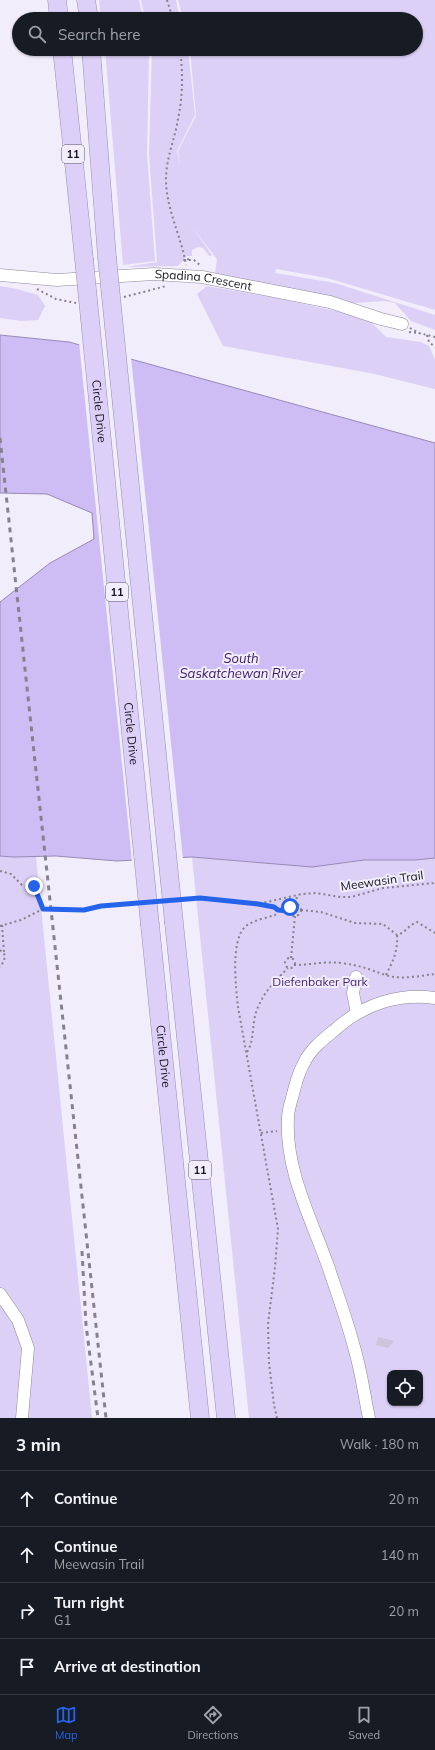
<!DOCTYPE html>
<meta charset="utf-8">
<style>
body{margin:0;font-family:Mulish,sans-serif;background:#242831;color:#f1f3f6}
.controls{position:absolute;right:12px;bottom:12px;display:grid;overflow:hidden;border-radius:8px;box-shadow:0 1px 3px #0004}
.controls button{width:36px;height:36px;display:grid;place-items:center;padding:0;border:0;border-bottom:1px solid #363941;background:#171b24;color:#f1f3f6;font:20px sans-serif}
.stop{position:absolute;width:12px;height:12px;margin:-9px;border:3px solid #2563eb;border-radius:50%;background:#fff}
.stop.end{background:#2563eb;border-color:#fff;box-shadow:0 1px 4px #0008}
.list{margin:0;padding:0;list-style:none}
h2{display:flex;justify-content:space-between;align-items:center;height:52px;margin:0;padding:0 16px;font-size:17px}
h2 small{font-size:13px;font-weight:400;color:#9ea1a6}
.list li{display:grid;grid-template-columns:26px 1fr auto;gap:12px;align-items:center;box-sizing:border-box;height:56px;padding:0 16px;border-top:1px solid #363941}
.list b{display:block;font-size:15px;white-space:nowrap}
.list p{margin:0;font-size:13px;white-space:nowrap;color:#9ea1a6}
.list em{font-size:13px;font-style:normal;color:#9ea1a6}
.icon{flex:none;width:22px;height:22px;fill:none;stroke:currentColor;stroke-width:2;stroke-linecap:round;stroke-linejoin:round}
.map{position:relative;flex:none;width:435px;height:1418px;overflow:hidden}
.search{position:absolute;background:#171b24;box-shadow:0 1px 3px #0004;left:12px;right:12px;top:12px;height:44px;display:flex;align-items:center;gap:10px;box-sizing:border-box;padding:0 14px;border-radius:22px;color:#9ea1a6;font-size:15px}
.sheet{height:276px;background:#171b24}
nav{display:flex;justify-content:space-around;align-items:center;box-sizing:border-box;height:56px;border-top:1px solid #363941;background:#171b24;font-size:11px;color:#9ea1a6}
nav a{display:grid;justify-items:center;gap:2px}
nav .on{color:#2563eb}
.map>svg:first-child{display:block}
.green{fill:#dcd0f6;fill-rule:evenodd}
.water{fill:#cebcf5;stroke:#988ab4}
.pier{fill:#f1edfb}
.building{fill:#ccc5dc}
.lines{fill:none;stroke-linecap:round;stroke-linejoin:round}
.minor-casing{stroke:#8e889d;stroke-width:13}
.highway-casing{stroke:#988fac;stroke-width:19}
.path{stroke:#85828d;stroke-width:2;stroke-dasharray:2 3;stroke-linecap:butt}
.minor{stroke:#fff;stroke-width:12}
.highway{stroke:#dcd0f8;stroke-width:18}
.rail{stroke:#86828d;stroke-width:3;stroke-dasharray:5 5;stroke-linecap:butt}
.highway-bridge-casing{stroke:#988fac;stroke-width:19;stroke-linecap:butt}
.highway-bridge{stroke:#dcd0f8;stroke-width:18}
.route{stroke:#2563eb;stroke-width:5}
.labels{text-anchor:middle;stroke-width:4;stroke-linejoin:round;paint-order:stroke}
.shield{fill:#f1edfb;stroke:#5a5660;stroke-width:1}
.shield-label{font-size:11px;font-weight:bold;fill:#19161e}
.street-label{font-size:12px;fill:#19161e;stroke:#f1edfb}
.park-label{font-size:12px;fill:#462474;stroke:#f1edfb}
.water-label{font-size:13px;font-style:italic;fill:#3b1666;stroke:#f1edfb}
</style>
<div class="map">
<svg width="435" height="1418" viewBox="0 0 435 1418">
<rect width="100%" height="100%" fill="#f1edfb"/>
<g class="green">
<polygon points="99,0 139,0 143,19 101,19"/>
<polygon points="141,0 176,0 180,19 145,19"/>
<polygon points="178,0 435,0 435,310 327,278 276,269 275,273 335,283 435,315 435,330 411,321 395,303 385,301 353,303 306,291 215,274 217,259 193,228 212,255 209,256 203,248 198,247 192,250 192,256 187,256 178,266 126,267 157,262 149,154 152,49 188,49 195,115 177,151 180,166 178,151 196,116 190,49 416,49 416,19 183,19"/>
<polygon points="105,49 149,49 147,154 155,261 123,265"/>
<polygon points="0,286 17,289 38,295 45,306 38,320 21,321 0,318"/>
<polygon points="207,286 277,298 344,313 371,322 386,337 421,342 429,346 435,360 435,389 375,374 223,346 197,294"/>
<polygon points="0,856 36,857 92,1418 0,1418"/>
<path d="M 192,857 L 275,864 L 364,860 L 415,860 L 435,858 L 435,1418 L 249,1418 ZM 390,1373 L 420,1373 L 420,1403 L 390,1403 Z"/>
</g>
<polygon class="water" points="0,335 69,342 435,443 435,858 415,860 364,860 312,867 192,857 117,861 56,856 13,857 0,856 0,602 50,563 94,539 92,513 47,494 0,493"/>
<polygon class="pier" points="79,342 131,357 183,859 132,862"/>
<polygon class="building" points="378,1337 394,1341 388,1348 376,1345"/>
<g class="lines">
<defs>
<g id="minor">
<path id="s1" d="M 0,275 L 57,280 L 154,274 L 202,277 L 330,302 L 381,319 L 402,324"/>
<polyline points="356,977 353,993 357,1013"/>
<polyline points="0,1294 18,1320 28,1348 22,1418"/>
<path d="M 369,1418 C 364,1394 361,1370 354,1347 C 347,1320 337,1293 328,1266 C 311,1218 285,1170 288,1118 C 288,1110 291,1102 293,1094 C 296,1083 298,1073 304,1063 C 311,1048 325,1038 337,1028 C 364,1004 399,993 435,998"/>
</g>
<g id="highway">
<polyline points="57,0 59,19"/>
<polyline points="86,0 89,19"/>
<polyline points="62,49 84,259"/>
<polyline points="91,49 107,257"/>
<polyline points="174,923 226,1418"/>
<path id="s2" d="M 150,925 L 200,1418"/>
</g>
</defs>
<use href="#minor" class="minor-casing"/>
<use href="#highway" class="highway-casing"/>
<g class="path">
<polyline points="167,0 173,19"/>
<path d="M 180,49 C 183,73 183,96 178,119 C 175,138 167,156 166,176 C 165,207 181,235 186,265"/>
<polyline points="189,259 184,260 194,260 201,266"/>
<polyline points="37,289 56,299 76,303"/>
<polyline points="124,297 166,286"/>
<polyline points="410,328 419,333 435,337"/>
<polyline points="409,332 419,333"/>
<polyline points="427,335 429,342 435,347"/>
<polyline points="0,871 11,874 22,885 35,886 43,909"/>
<polyline points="185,899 200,898 258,904 302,894 316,893 340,897 351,897 383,888 435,883"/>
<circle cx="295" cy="910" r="6"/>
<path d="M 258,904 L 276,908 L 277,912 L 275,915 C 266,918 254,920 246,926 C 230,939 236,988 238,1007 L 278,1229 L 275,1267 L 268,1324 L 269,1363 L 274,1405 L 277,1418"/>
<polyline points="296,904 297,895"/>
<polyline points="278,910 289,911"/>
<path d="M 301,910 L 321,912 L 355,923 L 383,924 L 397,935 C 405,933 409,925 417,922 L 435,933"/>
<polyline points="2,925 4,952"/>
<polyline points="0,926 21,920 43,909 84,910 101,906 135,903"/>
<polyline points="0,950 5,955 4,961 0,967"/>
<polyline points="291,958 295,916"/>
<circle cx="290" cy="963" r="5"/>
<path d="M 294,965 C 310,965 325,961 341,963 C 359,965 369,969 385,975 C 401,980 419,976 435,974"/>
<path d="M 386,975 C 393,961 398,951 397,935"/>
<path d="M 247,1052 C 254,1041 252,1029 255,1016 C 260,996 274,982 288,968"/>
<polyline points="261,1133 277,1131"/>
</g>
<use href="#minor" class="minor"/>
<use href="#highway" class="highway"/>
<g class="rail">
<polyline points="0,438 106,1418"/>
<polyline points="82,1251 86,1325 98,1418"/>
</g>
<defs>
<g id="highway-bridge">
<polyline points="107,257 174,923"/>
<path id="s3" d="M 84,259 L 150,925"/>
</g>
</defs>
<use href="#highway-bridge" class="highway-bridge-casing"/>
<use href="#highway-bridge" class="highway-bridge"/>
</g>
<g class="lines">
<polyline class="route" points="34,886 43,909 84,910 101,906 200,898 258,904 274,907 278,910 289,911 290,907"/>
</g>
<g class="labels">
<g class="shield">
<rect x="62" y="145" width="22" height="18" rx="3"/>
<rect x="106" y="583" width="22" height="18" rx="3"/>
<rect x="189" y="1161" width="22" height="18" rx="3"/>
</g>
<g class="shield-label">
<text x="73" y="158">11</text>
<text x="117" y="596">11</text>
<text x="200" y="1174">11</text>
</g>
<g class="street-label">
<text dy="4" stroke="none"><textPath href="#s1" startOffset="204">Spadina Crescent</textPath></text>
<text dy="4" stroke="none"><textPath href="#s3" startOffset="153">Circle Drive</textPath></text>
<text dy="4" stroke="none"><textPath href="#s3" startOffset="477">Circle Drive</textPath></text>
<text transform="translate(382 881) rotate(-8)" y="4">Meewasin Trail</text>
<text dy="4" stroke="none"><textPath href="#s2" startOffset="132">Circle Drive</textPath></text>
</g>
<g class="park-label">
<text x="320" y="986">Diefenbaker Park</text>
</g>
<g class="water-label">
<text x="241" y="663">South<tspan x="241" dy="15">Saskatchewan River</tspan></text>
</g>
</g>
</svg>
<div class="controls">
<button><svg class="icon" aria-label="locate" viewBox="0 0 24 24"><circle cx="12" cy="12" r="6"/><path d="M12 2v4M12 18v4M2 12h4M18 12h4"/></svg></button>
</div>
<div class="stop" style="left:290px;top:907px"></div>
<div class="stop end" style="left:34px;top:886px"></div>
<div class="search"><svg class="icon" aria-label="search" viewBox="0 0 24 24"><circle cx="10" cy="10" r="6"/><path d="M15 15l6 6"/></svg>Search here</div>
</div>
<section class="sheet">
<h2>3 min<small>Walk · 180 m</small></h2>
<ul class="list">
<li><svg class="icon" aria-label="ahead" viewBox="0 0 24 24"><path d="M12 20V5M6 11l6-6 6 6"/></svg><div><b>Continue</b></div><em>20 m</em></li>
<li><svg class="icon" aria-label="ahead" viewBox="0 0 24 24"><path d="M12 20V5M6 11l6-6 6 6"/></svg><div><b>Continue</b><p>Meewasin Trail</p></div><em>140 m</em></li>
<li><svg class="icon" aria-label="right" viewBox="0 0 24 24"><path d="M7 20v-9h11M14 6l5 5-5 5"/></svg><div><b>Turn right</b><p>G1</p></div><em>20 m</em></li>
<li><svg class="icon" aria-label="arrive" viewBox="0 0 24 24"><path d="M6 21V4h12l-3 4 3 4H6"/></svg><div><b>Arrive at destination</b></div></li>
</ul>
</section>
<nav>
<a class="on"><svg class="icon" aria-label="map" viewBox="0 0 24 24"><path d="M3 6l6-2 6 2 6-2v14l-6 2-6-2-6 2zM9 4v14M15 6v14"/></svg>Map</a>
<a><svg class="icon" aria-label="directions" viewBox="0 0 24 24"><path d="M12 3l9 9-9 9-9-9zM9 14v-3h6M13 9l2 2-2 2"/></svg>Directions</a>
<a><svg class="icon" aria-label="saved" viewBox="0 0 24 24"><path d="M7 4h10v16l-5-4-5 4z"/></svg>Saved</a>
</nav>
